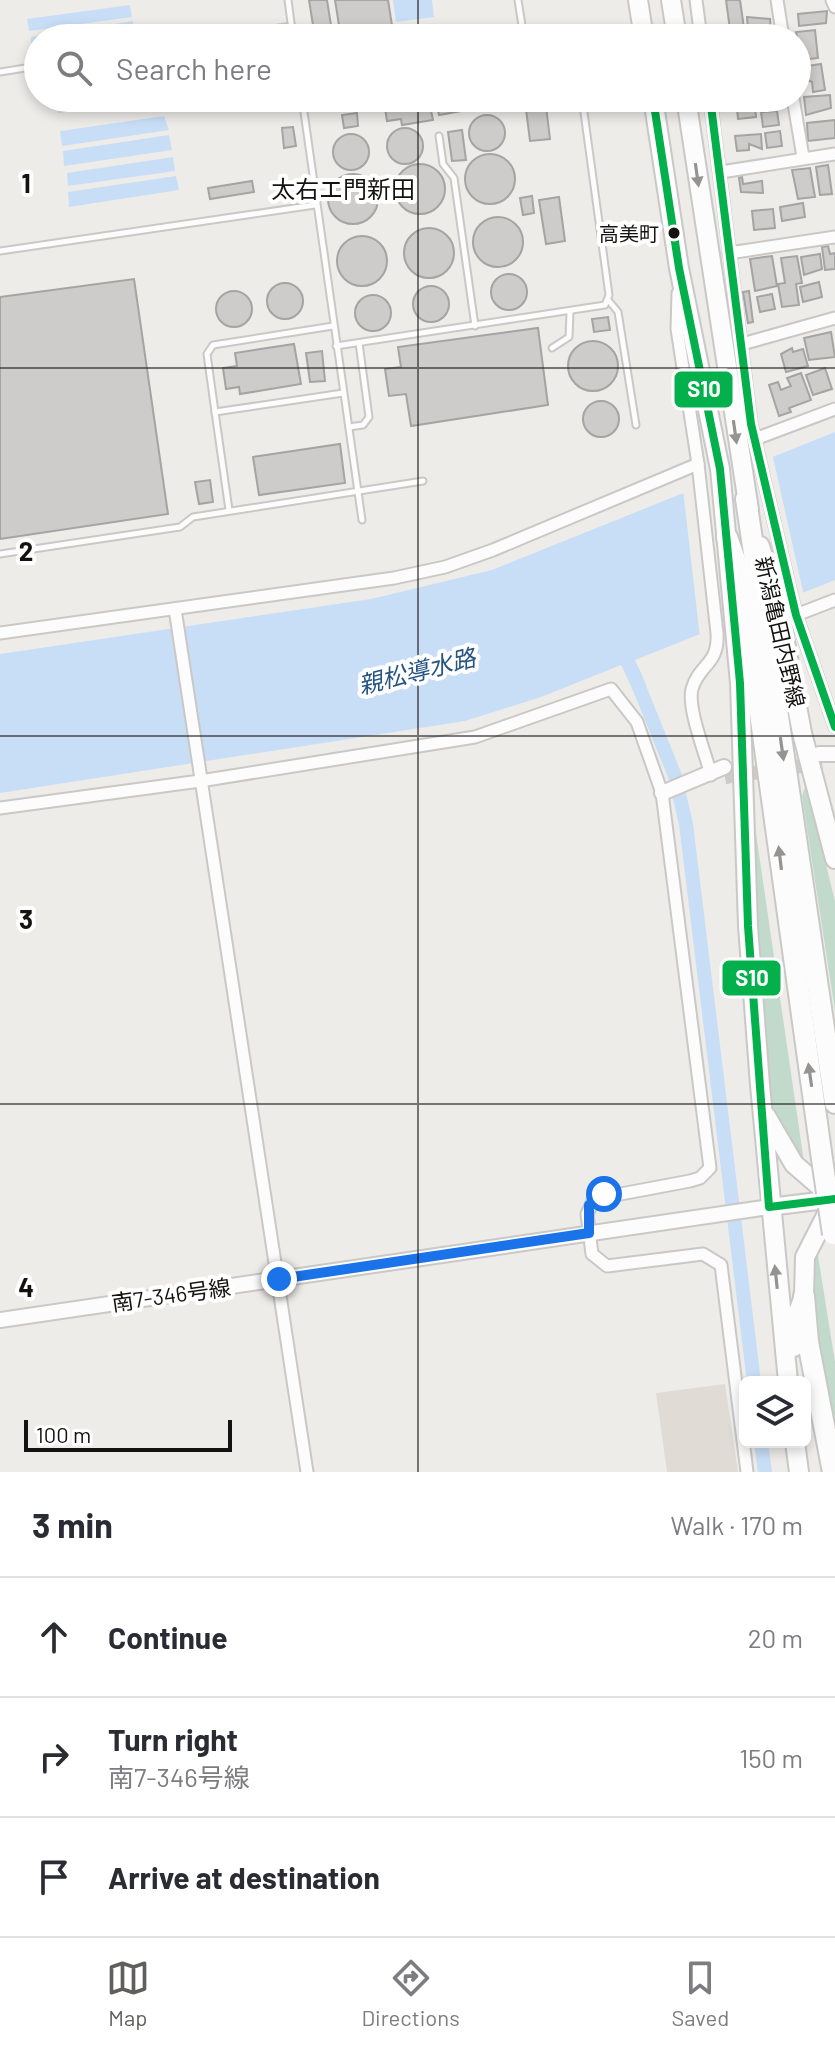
<!DOCTYPE html>
<meta charset="utf-8">
<style>
body{margin:0;font-family:Barlow,"Noto Sans JP",sans-serif;background:#f7f7f7;color:#2b2b33}
.controls{position:absolute;right:24px;bottom:24px;display:grid;overflow:hidden;border-radius:12px;box-shadow:0 4px 12px #0003}
.controls button{width:72px;height:72px;display:grid;place-items:center;padding:0;border:0;border-bottom:2px solid #e1e1e2;background:#fff;color:#2b2b33;font:40px sans-serif}
.scale{position:absolute;left:24px;bottom:20px;width:208px;box-sizing:border-box;padding-left:8px;border:4px solid #141311;border-top:0;font-size:22px;line-height:28px;white-space:nowrap;color:#141311;-webkit-text-stroke:6px #fff;paint-order:stroke}
.stop{position:absolute;width:24px;height:24px;margin:-18px;border:6px solid #1a73e8;border-radius:50%;background:#fff}
.stop.end{background:#1a73e8;border-color:#fff;box-shadow:0 2px 8px #0008}
.list{margin:0;padding:0;list-style:none}
h2{display:flex;justify-content:space-between;align-items:center;height:104px;margin:0;padding:0 32px;font-size:34px}
h2 small{font-size:26px;font-weight:400;color:#7c7c81}
.list li{display:grid;grid-template-columns:52px 1fr auto;gap:24px;align-items:center;box-sizing:border-box;height:120px;padding:0 32px;border-top:2px solid #e1e1e2}
.list b{display:block;font-size:30px;white-space:nowrap}
.list p{margin:0;font-size:26px;white-space:nowrap;color:#7c7c81}
.list em{font-size:26px;font-style:normal;color:#7c7c81}
.icon{flex:none;width:44px;height:44px;fill:none;stroke:currentColor;stroke-width:2;stroke-linecap:round;stroke-linejoin:round}
.map{position:relative;flex:none;width:835px;height:1472px;overflow:hidden}
.search{position:absolute;background:#fff;box-shadow:0 4px 12px #0003;left:24px;right:24px;top:24px;height:88px;display:flex;align-items:center;gap:20px;box-sizing:border-box;padding:0 28px;border-radius:44px;color:#7c7c81;font-size:30px}
.sheet{height:464px;background:#fff}
nav{display:flex;justify-content:space-around;align-items:center;box-sizing:border-box;height:112px;border-top:2px solid #e1e1e2;background:#fff;font-size:22px;color:#7c7c81}
nav a{display:grid;justify-items:center;gap:4px}
nav .on{color:#605f5d}
.map>svg:first-child{display:block}
.built{fill:#e0dcd5}
.forest{fill:#c1dacb}
.water{fill:#c8def6}
.pier{fill:#eeece9}
.lines{fill:none;stroke-linecap:round;stroke-linejoin:round}
.canal{stroke:#c8def6;stroke-width:14}
.building{fill:#ceccca;stroke:#a5a4a2;stroke-width:2}
.tertiary-tunnel{stroke:#cdcbc9;stroke-width:14;stroke-dasharray:14 7;stroke-linecap:butt}
.service-casing{stroke:#cac8c6;stroke-width:9}
.minor-casing{stroke:#cac8c6;stroke-width:15}
.tertiary-casing{stroke:#cac8c6;stroke-width:18}
.secondary-casing{stroke:#cac8c6;stroke-width:20}
.primary-casing{stroke:#cac8c6;stroke-width:22}
.motorway-casing{stroke:#cac8c6;stroke-width:24}
.service{stroke:#fcfcfc;stroke-width:5}
.minor{stroke:#fcfcfc;stroke-width:11}
.tertiary{stroke:#fcfcfc;stroke-width:14}
.secondary{stroke:#fcfcfc;stroke-width:16}
.primary{stroke:#fcfcfc;stroke-width:18}
.motorway{stroke:#fcfcfc;stroke-width:20}
.motorway-bridge-casing{stroke:#cac8c6;stroke-width:24;stroke-linecap:butt}
.motorway-bridge{stroke:#fcfcfc;stroke-width:20}
.bus-1-casing{stroke:#fff;stroke-width:14}
.bus-1{stroke:#03b04b;stroke-width:8}
.oneway{fill:#949392}
.route{stroke:#1a73e8;stroke-width:10}
.grid{fill:none;stroke:#141311;stroke-width:2;stroke-opacity:0.55}
.bus-dot{fill:#141311;stroke:#fff;stroke-width:3}
.labels{text-anchor:middle;stroke-width:8;stroke-linejoin:round;paint-order:stroke}
.bus-label{font-size:20px;fill:#141311;stroke:#fff;text-anchor:end}
.street-label{font-size:22px;fill:#141311;stroke:#fff}
.neighbourhood-label{font-size:24px;fill:#141311;stroke:#fff}
.water-label{font-size:24px;font-style:italic;fill:#275482;stroke:#fff}
.grid-label{font-size:26px;text-anchor:middle;font-weight:bold;fill:#141311;stroke:#fff;stroke-width:8;stroke-linejoin:round;paint-order:stroke}
.line-badge{stroke:#fff;stroke-width:3}
.badge-label{font-size:22px;text-anchor:middle;font-weight:bold;fill:#fff}
</style>
<div class="map">
<svg width="835" height="1472" viewBox="0 0 835 1472">
<rect width="100%" height="100%" fill="#eeece9"/>
<polygon class="built" points="725,1384 738,1472 667,1472 656,1393"/>
<g class="forest">
<polygon points="806,784 835,901 835,1011 802,796"/>
<polygon points="753,813 804,1162 792,1150 772,1113 757,948"/>
<polygon points="815,1237 835,1362 835,1456 808,1290"/>
</g>
<g class="water">
<polygon points="393,0 432,0 434,17 396,22"/>
<polygon points="130,5 132,17 29,31 27,19"/>
<polygon points="133,21 135,34 38,38 38,47 31,48 31,37"/>
<polygon points="65,98 164,98 58,113 57,99"/>
<polygon points="164,116 169,130 62,146 60,131"/>
<polygon points="169,135 172,150 64,166 63,151"/>
<polygon points="173,157 175,171 68,186 67,173"/>
<polygon points="176,176 179,190 69,207 68,192"/>
<polygon points="835,432 835,580 635,660 646,685 633,690 621,665 541,697 465,721 0,793 0,654 371,599 492,570"/>
</g>
<polygon class="pier" points="772,453 804,596 700,638 683,489"/>
<g class="lines">
<g class="canal">
<polyline points="633,672 675,776 686,824 754,1382"/>
<polyline points="761,1442 765,1472"/>
</g>
</g>
<g class="building">
<polygon points="309,0 327,0 333,38 315,38"/>
<polygon points="335,0 388,0 394,38 341,38"/>
<polygon points="726,0 740,0 745,35 731,37"/>
<polygon points="827,11 826,23 799,26 798,14"/>
<polygon points="747,17 770,19 771,31 756,34 756,31 748,31"/>
<polygon points="815,30 818,58 803,60 796,32"/>
<polygon points="821,64 825,90 813,92 812,82 803,78 801,67"/>
<polygon points="830,95 831,108 806,115 804,97"/>
<polygon points="196,98 254,98 254,101 197,109"/>
<polygon points="465,98 467,110 439,115 436,101"/>
<polygon points="545,98 550,139 530,141 525,101"/>
<polygon points="736,98 754,98 756,117 738,119"/>
<polygon points="429,101 433,120 402,125 401,119 387,121 385,108"/>
<polygon points="777,111 779,125 763,127 761,112"/>
<polygon points="357,113 358,126 344,128 342,115"/>
<circle cx="487" cy="133" r="18"/>
<polygon points="835,120 835,138 808,141 807,123"/>
<polygon points="293,127 296,146 284,148 282,128"/>
<circle cx="405" cy="146" r="18"/>
<polygon points="462,130 466,160 452,161 448,132"/>
<polygon points="780,131 782,146 767,148 765,133"/>
<circle cx="351" cy="152" r="18"/>
<polygon points="761,134 762,149 749,144 749,150 737,151 735,136"/>
<circle cx="490" cy="179" r="25"/>
<circle cx="420" cy="189" r="25"/>
<polygon points="828,165 832,194 820,195 816,167"/>
<polygon points="810,168 815,197 798,199 792,170"/>
<circle cx="353" cy="199" r="25"/>
<polygon points="742,177 743,184 762,181 763,193 741,192 739,178"/>
<polygon points="252,181 254,192 210,199 208,188"/>
<polygon points="532,196 534,213 523,215 520,198"/>
<polygon points="559,197 565,241 546,244 539,200"/>
<polygon points="803,203 805,217 782,221 780,207"/>
<polygon points="773,209 775,228 754,230 752,211"/>
<circle cx="498" cy="242" r="25"/>
<circle cx="429" cy="253" r="25"/>
<circle cx="362" cy="261" r="25"/>
<polygon points="828,246 830,254 835,253 835,269 825,270 822,247"/>
<polygon points="820,254 822,269 804,275 801,257"/>
<polygon points="772,256 777,286 755,291 750,259"/>
<polygon points="797,256 802,283 796,284 799,305 782,307 778,284 785,283 781,258"/>
<circle cx="509" cy="292" r="18"/>
<polygon points="134,279 168,514 0,539 0,297"/>
<polygon points="819,282 822,297 803,302 800,287"/>
<circle cx="285" cy="301" r="18"/>
<circle cx="431" cy="304" r="18"/>
<polygon points="749,291 753,322 748,323 743,292"/>
<circle cx="234" cy="309" r="18"/>
<polygon points="772,294 775,309 760,312 757,297"/>
<circle cx="373" cy="313" r="18"/>
<polygon points="608,317 610,330 594,332 592,319"/>
<polygon points="538,328 548,405 411,426 406,394 389,396 385,369 401,367 398,347"/>
<polygon points="831,332 835,357 809,360 804,338"/>
<circle cx="593" cy="366" r="25"/>
<polygon points="294,344 301,384 240,394 239,387 226,389 223,368 237,366 235,353"/>
<polygon points="792,348 793,352 803,349 808,366 786,372 781,354"/>
<polygon points="322,351 325,381 310,382 306,353"/>
<polygon points="825,368 832,389 813,395 806,375"/>
<polygon points="801,373 811,400 789,408 791,412 779,416 769,385 778,382 781,390 791,386 787,378"/>
<circle cx="601" cy="419" r="18"/>
<polygon points="340,444 345,483 259,495 253,457"/>
<polygon points="210,480 213,502 199,504 195,482"/>
</g>
<g class="lines">
<polyline class="tertiary-tunnel" points="725,777 822,763"/>
<defs>
<g id="service">
<polyline points="288,0 293,38"/>
<polyline points="518,0 524,38"/>
<polyline points="215,38 292,26"/>
<polyline points="0,72 38,66"/>
<polyline points="302,98 362,520"/>
<polyline points="303,108 375,98"/>
<polyline points="439,136 443,164 454,178 475,326"/>
<polyline points="0,251 315,205"/>
<polyline points="609,301 618,312 636,425"/>
<polyline points="336,346 605,305 609,295 582,98"/>
<polyline points="552,348 569,337 570,312"/>
<polyline points="215,412 207,354 213,345 333,326"/>
<polyline points="349,427 363,425 369,417 359,343"/>
<polyline points="229,510 215,412 343,393"/>
<polyline points="0,554 180,527 193,517 423,481"/>
</g>
<g id="minor">
<polyline points="696,0 701,38"/>
<polyline points="777,0 783,38"/>
<polyline points="832,0 835,7"/>
<polyline points="710,98 751,424 796,615 835,727"/>
<polyline points="793,98 803,157"/>
<polyline points="721,172 835,154"/>
<polyline points="729,253 835,237"/>
<path d="M 678,293 L 677,329 L 698,464 L 717,633 C 719,665 699,664 692,689 C 687,708 706,755 711,775"/>
<polyline points="742,344 835,318"/>
<polyline points="755,439 835,409"/>
<polyline points="175,609 307,1472"/>
<polyline points="796,615 835,600"/>
<polyline points="0,633 394,578 445,567 493,550 698,464"/>
<polyline points="0,808 200,781 475,737 611,689 637,722 662,793 710,1168 700,1178 690,1181 594,1199 587,1214 592,1254 607,1266 703,1254 721,1265 747,1472"/>
</g>
<g id="tertiary">
<polyline points="819,754 835,754"/>
<polyline points="662,793 724,767"/>
<polyline points="0,1320 769,1207"/>
</g>
<polyline id="secondary" points="769,1207 835,1199"/>
<g id="primary">
<polyline points="638,0 644,38"/>
<polyline points="671,0 677,38"/>
<polyline points="653,98 679,268 720,469 740,683 748,926 760,1085 788,1382"/>
<polyline points="686,98 749,510"/>
<polyline points="760,546 779,610 802,733 835,859"/>
<polyline points="766,1116 794,1164 832,1197"/>
<polyline points="794,1347 794,1323 804,1296 805,1257 833,1202"/>
<polyline points="795,1442 799,1472"/>
</g>
<g id="motorway">
<polyline points="746,499 835,1103"/>
<polyline points="727,537 739,571 752,655 821,1152"/>
<polyline points="804,1296 808,1342 833,1472"/>
</g>
</defs>
<use href="#service" class="service-casing"/>
<use href="#minor" class="minor-casing"/>
<use href="#tertiary" class="tertiary-casing"/>
<use href="#secondary" class="secondary-casing"/>
<use href="#primary" class="primary-casing"/>
<use href="#motorway" class="motorway-casing"/>
<use href="#service" class="service"/>
<use href="#minor" class="minor"/>
<use href="#tertiary" class="tertiary"/>
<use href="#secondary" class="secondary"/>
<use href="#primary" class="primary"/>
<use href="#motorway" class="motorway"/>
<defs>
<polyline id="motorway-bridge" points="821,1152 833,1234"/>
</defs>
<use href="#motorway-bridge" class="motorway-bridge-casing"/>
<use href="#motorway-bridge" class="motorway-bridge"/>
<defs>
<g id="bus-1">
<polyline points="653,98 679,268 720,469 740,683 748,926 769,1207 835,1199"/>
<polyline points="710,98 751,424 796,615 835,727"/>
</g>
</defs>
<use href="#bus-1" class="bus-1-casing"/>
<use href="#bus-1" class="bus-1"/>
</g>
<defs><path id="oneway-solid" d="M-6-.8H1V-3.2L6.5 0L1 3.2V.8H-6Z" transform="scale(2)"/></defs>
<g class="oneway">
<use href="#oneway-solid" transform="translate(697 175) rotate(82)"/>
<use href="#oneway-solid" transform="translate(735 432) rotate(82)"/>
<use href="#oneway-solid" transform="translate(782 749) rotate(82)"/>
<use href="#oneway-solid" transform="translate(780 858) rotate(-97)"/>
<use href="#oneway-solid" transform="translate(810 1075) rotate(-98)"/>
<use href="#oneway-solid" transform="translate(776 1277) rotate(-96)"/>
</g>
<g class="lines">
<polyline class="route" points="279,1279 589,1233 589,1205 604,1194"/>
</g>
<path class="grid" d="M 418,0 L 418,38M 418,98 L 418,1472M 0,368 L 835,368M 0,736 L 835,736M 0,1104 L 835,1104"/>
<circle class="bus-dot" cx="674" cy="233" r="7"/>
<g class="labels">
<g class="bus-label">
<text x="659" y="241">高美町</text>
</g>
<g class="street-label">
<text transform="translate(780 632) rotate(77)" y="8">新潟亀田内野線</text>
<text transform="translate(171 1295) rotate(-8)" y="8">南7-346号線</text>
</g>
<g class="neighbourhood-label">
<text x="343" y="198">太右エ門新田</text>
</g>
<g class="water-label">
<text transform="translate(417 672) rotate(-14)" y="8">親松導水路</text>
</g>
</g>
<g class="grid-label">
<text x="26" y="193">1</text>
<text x="26" y="561">2</text>
<text x="26" y="929">3</text>
<text x="26" y="1297">4</text>
</g>
<g class="line-badge">
<rect x="673" y="370" width="61" height="39" rx="8" fill="#03b04b"/>
<rect x="721" y="959" width="61" height="38" rx="8" fill="#03b04b"/>
</g>
<g class="badge-label">
<text x="704" y="397">S10</text>
<text x="752" y="986">S10</text>
</g>
</svg>
<div class="controls">
<button><svg class="icon" aria-label="layers" viewBox="0 0 24 24"><path d="M12 4l9 5-9 5-9-5zM3 14l9 5 9-5"/></svg></button>
</div>
<div class="scale">100 m</div>
<div class="stop" style="left:604px;top:1194px"></div>
<div class="stop end" style="left:279px;top:1279px"></div>
<div class="search"><svg class="icon" aria-label="search" viewBox="0 0 24 24"><circle cx="10" cy="10" r="6"/><path d="M15 15l6 6"/></svg>Search here</div>
</div>
<section class="sheet">
<h2>3 min<small>Walk · 170 m</small></h2>
<ul class="list">
<li><svg class="icon" aria-label="ahead" viewBox="0 0 24 24"><path d="M12 20V5M6 11l6-6 6 6"/></svg><div><b>Continue</b></div><em>20 m</em></li>
<li><svg class="icon" aria-label="right" viewBox="0 0 24 24"><path d="M7 20v-9h11M14 6l5 5-5 5"/></svg><div><b>Turn right</b><p>南7-346号線</p></div><em>150 m</em></li>
<li><svg class="icon" aria-label="arrive" viewBox="0 0 24 24"><path d="M6 21V4h12l-3 4 3 4H6"/></svg><div><b>Arrive at destination</b></div></li>
</ul>
</section>
<nav>
<a class="on"><svg class="icon" aria-label="map" viewBox="0 0 24 24"><path d="M3 6l6-2 6 2 6-2v14l-6 2-6-2-6 2zM9 4v14M15 6v14"/></svg>Map</a>
<a><svg class="icon" aria-label="directions" viewBox="0 0 24 24"><path d="M12 3l9 9-9 9-9-9zM9 14v-3h6M13 9l2 2-2 2"/></svg>Directions</a>
<a><svg class="icon" aria-label="saved" viewBox="0 0 24 24"><path d="M7 4h10v16l-5-4-5 4z"/></svg>Saved</a>
</nav>
